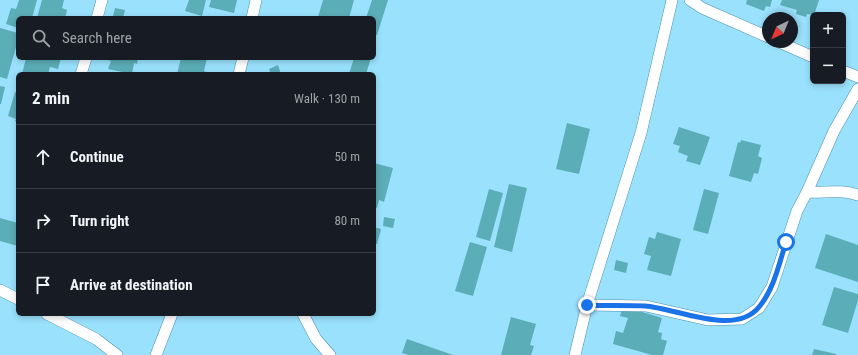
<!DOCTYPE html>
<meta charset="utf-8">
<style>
body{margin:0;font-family:"Roboto Condensed",sans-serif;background:#242831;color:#f1f3f6}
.controls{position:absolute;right:12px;top:12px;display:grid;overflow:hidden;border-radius:6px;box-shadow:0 2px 6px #0003}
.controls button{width:36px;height:36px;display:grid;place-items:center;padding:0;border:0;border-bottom:1px solid #363941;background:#171b24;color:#f1f3f6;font:20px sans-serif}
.compass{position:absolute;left:762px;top:12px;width:36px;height:36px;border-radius:50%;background:#171b24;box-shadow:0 2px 6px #0003;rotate:223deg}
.stop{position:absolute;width:12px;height:12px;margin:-9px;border:3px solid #1a73e8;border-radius:50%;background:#fff}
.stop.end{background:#1a73e8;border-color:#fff;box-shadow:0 1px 4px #0008}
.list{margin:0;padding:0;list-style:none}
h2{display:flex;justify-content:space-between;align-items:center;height:52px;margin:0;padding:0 16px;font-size:17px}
h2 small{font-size:13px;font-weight:400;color:#9ea1a6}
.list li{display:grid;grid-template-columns:26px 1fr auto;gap:12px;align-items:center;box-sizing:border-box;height:64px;padding:0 16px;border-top:1px solid #363941}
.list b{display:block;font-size:15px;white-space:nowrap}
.list em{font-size:13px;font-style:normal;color:#9ea1a6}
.icon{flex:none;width:22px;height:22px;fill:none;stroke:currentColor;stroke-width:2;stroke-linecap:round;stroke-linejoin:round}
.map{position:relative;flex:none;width:858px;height:355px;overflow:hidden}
.search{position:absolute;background:#171b24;box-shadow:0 2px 6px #0003;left:16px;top:16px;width:360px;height:44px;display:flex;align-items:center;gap:10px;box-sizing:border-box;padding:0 14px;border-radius:6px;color:#9ea1a6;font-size:15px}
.panel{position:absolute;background:#171b24;box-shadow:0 2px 6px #0003;left:16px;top:72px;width:360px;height:244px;border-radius:6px}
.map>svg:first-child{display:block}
.building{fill:#5badb7}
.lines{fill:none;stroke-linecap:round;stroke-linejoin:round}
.street-casing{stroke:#4990ab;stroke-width:12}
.street{stroke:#fff;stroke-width:11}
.route{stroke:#1a73e8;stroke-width:5}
</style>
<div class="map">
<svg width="858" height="355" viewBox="0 0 858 355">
<rect width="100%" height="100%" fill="#9ae1fe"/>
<g class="building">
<polygon points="19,0 37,0 32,18 18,18 18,28 6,24 11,8 16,9"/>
<polygon points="42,0 64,0 62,8 67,10 65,18 37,18"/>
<polygon points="189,0 206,0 202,16 185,11"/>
<polygon points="211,0 237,0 234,13 209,7"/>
<polygon points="323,0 354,0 349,18 318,17"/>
<polygon points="372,0 388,0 377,35 374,35 374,18 366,18"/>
<polygon points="747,0 772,0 770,7 766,6 764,11 746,4"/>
<polygon points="782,0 819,0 814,15 807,14 806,17 796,14 797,10 780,5"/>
<polygon points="115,8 125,10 123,18 113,16"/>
<polygon points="0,28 18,33 18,40 7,79 0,77"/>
<polygon points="26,58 61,58 58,69 50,67 48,74 22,74"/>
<polygon points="102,58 138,58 137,64 134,63 132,74 108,69 111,61"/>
<polygon points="181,58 207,58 204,71 211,74 177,74"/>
<polygon points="354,58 371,58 366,74 349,74"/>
<polygon points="278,65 281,74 271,74 269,69"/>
<polygon points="0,86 5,87 1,104 0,104"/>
<polygon points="15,92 18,93 18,122 15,121 16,119 8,116"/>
<polygon points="567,123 590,129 579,174 556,169"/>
<polygon points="679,127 710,137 700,165 686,161 688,156 678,152 680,146 673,144"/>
<polygon points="741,140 761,145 758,156 762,158 758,174 754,173 751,182 729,176 738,142 740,143"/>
<polygon points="374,163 393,168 384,202 379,200 377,208 374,207"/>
<polygon points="509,184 527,188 512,252 494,247"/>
<polygon points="489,189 503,193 490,241 476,237"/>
<polygon points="704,189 719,193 708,234 693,230"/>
<polygon points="384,217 395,219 393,228 383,226"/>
<polygon points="0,218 18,223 18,246 0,241"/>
<polygon points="374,227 381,229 377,244 374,244"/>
<polygon points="657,232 681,239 671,276 647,270 651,256 644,254 649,237 655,239"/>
<polygon points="826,234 858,245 858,282 815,268"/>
<polygon points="470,242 487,247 473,296 455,291"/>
<polygon points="616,260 628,263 626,273 614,270"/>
<polygon points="834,287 858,294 858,300 848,333 822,325"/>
<polygon points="623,306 662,318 658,332 662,333 661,339 667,341 663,355 652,355 613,344 616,331 623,333 628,318 620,316"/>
<polygon points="511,317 536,324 530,345 534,346 531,355 501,355"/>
<polygon points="407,339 453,355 409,355 402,353"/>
<polygon points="814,349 836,354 836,355 812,355"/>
</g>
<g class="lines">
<defs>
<g id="street">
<polyline points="690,0 702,8 768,37"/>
<polyline points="97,18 102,0"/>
<polyline points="252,18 256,0"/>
<polyline points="779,42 813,57"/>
<polyline points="843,71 858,77"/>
<polyline points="81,74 86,58"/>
<polyline points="239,74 243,58"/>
<polyline points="807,192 834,131 858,89"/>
<polyline points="0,290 18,299"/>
<path d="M 587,305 L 646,306 L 708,320 L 742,319 L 759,308 L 772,287 L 797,211 L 807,192 C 825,193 841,189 858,195"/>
<polyline points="47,314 96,339 117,355"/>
<polyline points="303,314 316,339 330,355"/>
<polyline points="156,355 172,314"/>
<polyline points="575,355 587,305 641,133 672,0"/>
</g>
</defs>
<use href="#street" class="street-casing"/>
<use href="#street" class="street"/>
</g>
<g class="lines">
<path class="route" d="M 587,305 C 606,306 626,305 645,306 C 676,308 735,337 759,307 C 774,289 779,264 786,242"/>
</g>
</svg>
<div class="controls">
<button>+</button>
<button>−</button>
</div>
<svg class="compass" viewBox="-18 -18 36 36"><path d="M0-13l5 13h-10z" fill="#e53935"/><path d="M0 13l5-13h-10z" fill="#9ea1a6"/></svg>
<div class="stop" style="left:786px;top:242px"></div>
<div class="stop end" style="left:587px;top:305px"></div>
<div class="search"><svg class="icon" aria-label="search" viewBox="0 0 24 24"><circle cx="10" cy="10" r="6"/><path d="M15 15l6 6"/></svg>Search here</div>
<section class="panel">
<h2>2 min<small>Walk · 130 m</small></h2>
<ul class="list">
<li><svg class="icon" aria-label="ahead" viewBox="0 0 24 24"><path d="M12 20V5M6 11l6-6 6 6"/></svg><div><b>Continue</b></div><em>50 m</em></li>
<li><svg class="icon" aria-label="right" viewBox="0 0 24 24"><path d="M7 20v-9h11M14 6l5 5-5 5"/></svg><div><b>Turn right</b></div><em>80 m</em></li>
<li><svg class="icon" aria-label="arrive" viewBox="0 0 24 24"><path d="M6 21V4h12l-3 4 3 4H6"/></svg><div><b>Arrive at destination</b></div></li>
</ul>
</section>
</div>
